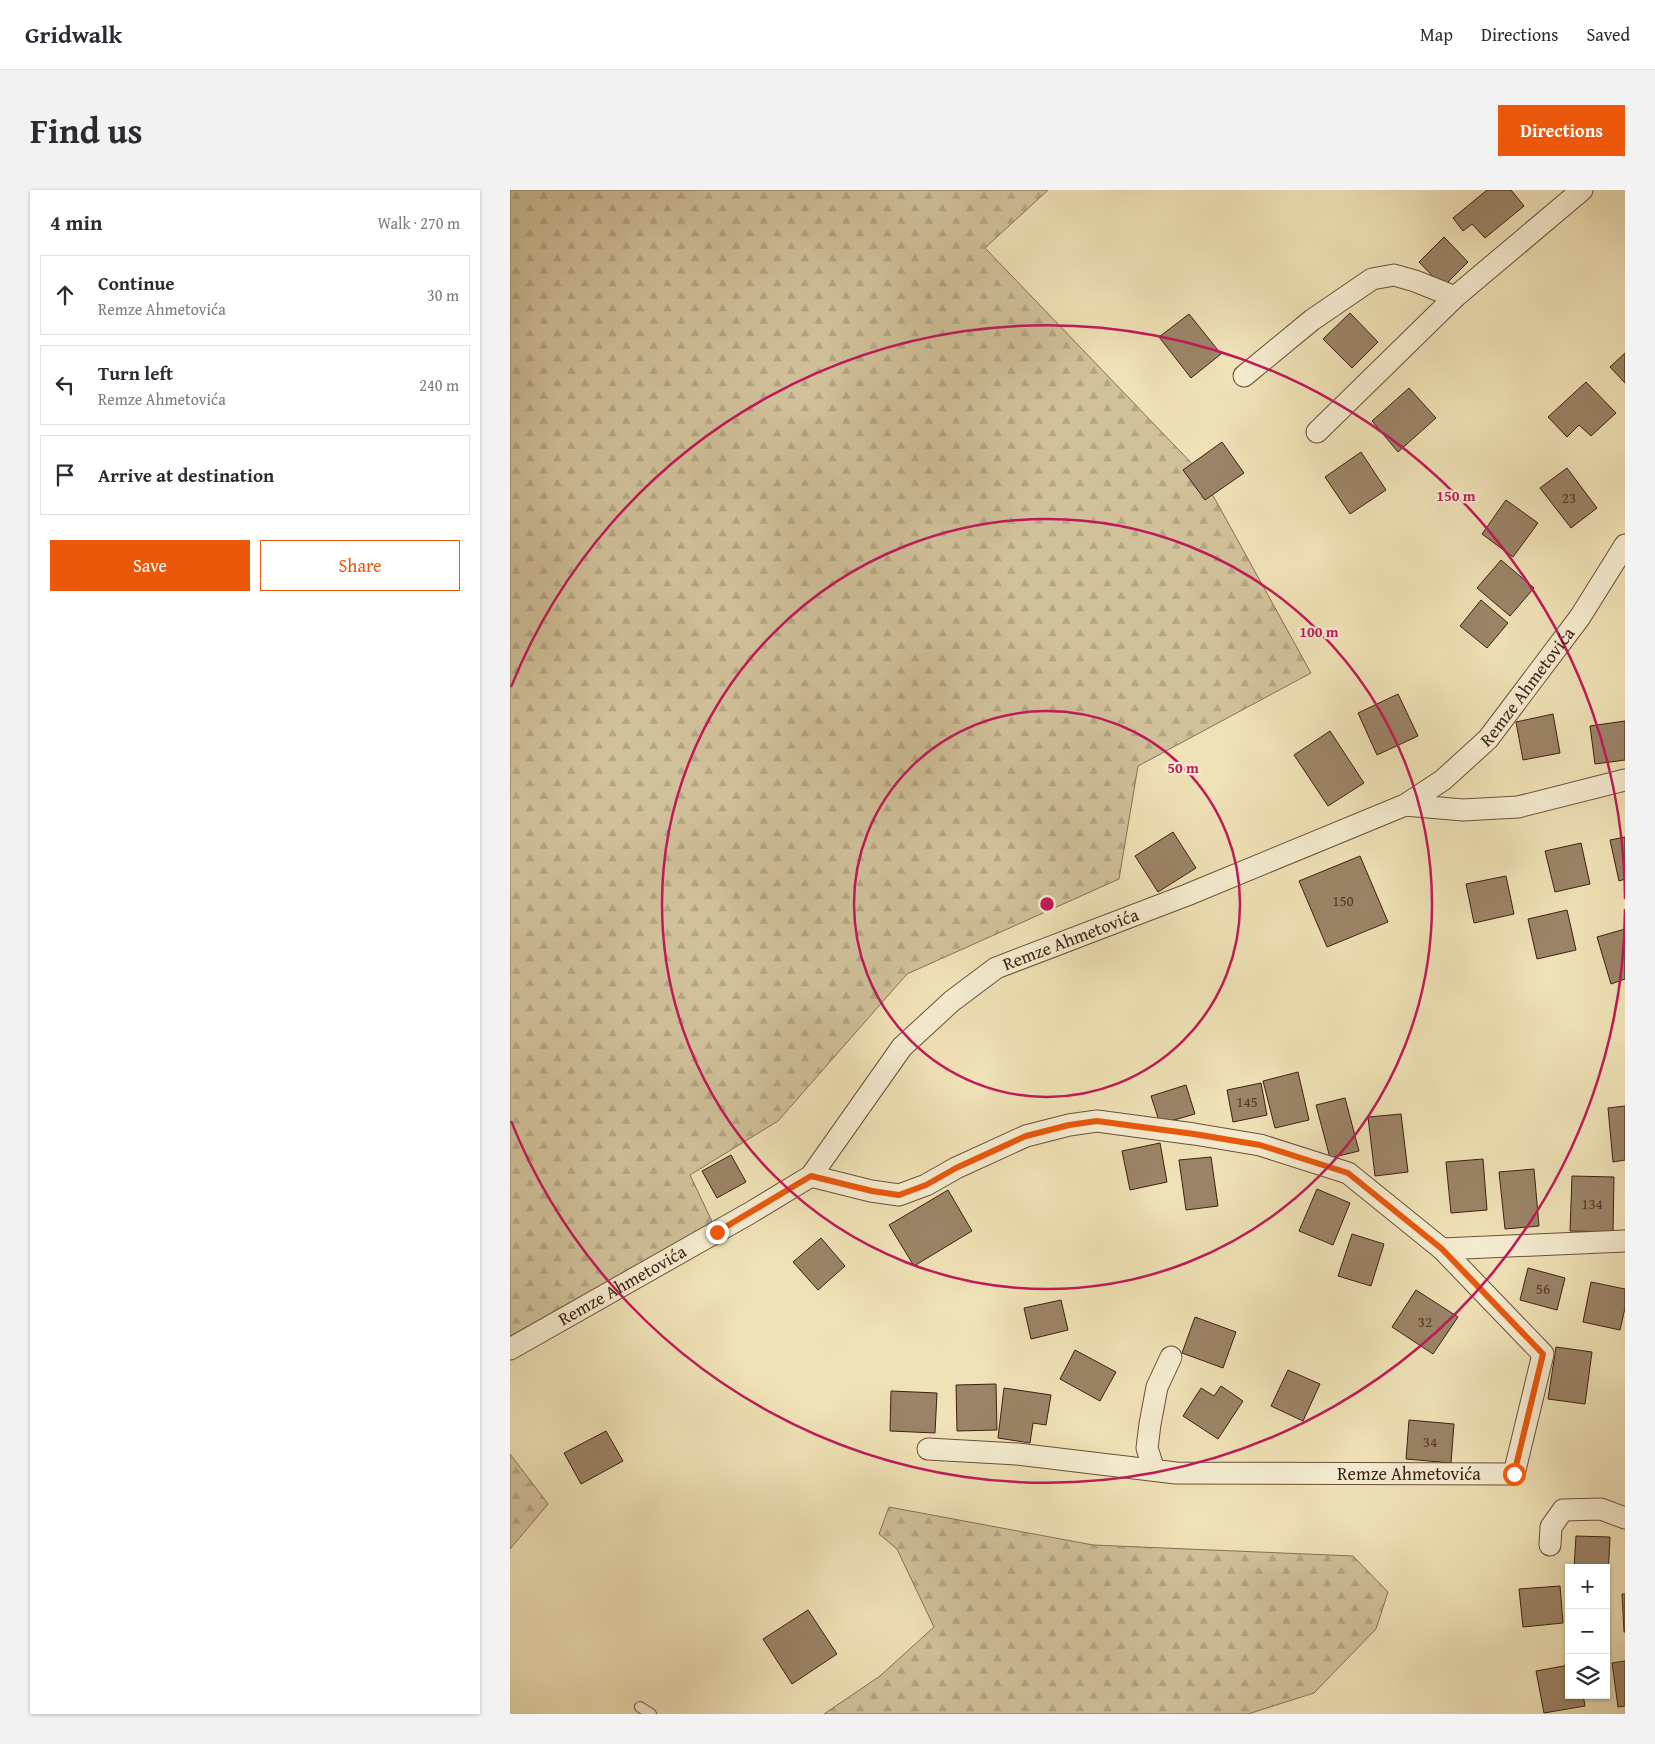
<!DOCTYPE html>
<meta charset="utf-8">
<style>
body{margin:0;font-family:"Gentium Book Plus",serif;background:#f2f2f3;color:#2b2b33}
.controls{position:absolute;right:15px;bottom:15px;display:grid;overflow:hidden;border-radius:0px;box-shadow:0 1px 4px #0004}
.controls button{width:45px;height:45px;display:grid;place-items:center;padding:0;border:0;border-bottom:1px solid #e1e1e2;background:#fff;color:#2b2b33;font:25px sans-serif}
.stop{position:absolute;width:15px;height:15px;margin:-11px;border:4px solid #ea580c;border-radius:50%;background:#fff}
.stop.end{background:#ea580c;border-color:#fff;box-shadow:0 1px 5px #0008}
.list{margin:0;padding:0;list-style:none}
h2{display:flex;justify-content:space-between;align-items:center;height:65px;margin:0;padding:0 20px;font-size:21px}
h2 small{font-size:16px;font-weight:400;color:#7c7c81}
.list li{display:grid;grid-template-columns:32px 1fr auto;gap:15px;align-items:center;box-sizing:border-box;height:80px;margin:0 10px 10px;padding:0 10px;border:1px solid #e1e1e2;border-radius:0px}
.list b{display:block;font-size:19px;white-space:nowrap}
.list p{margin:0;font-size:16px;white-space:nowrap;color:#7c7c81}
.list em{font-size:16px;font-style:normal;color:#7c7c81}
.actions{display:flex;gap:10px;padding:15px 20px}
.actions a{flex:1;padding:11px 0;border:1px solid #ea580c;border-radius:0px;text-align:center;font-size:18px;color:#ea580c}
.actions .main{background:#ea580c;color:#fff}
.icon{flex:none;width:28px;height:28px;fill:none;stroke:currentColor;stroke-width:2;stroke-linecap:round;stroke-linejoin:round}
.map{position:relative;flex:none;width:1115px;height:1524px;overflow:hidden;border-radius:0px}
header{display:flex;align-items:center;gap:30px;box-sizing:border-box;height:70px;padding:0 25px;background:#fff;border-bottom:1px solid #e1e1e2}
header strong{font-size:24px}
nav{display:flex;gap:28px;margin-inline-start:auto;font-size:18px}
.intro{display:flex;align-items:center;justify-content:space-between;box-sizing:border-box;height:120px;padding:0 30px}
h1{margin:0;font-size:35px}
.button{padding:12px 22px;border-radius:0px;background:#ea580c;color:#fff;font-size:18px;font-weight:700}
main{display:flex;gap:30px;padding:0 30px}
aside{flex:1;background:#fff;border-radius:0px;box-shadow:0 1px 4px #0004}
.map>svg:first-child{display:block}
.forest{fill:url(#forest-firs);stroke:#887056}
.building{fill:#9b8467;stroke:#3f1f12}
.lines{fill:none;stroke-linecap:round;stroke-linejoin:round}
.service-casing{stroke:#6b503b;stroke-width:12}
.minor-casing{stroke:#6b503b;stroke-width:23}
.service{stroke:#f5ecd0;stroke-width:10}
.minor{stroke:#f5ecd0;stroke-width:21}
.route{stroke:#ea580c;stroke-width:6}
.ring{fill:none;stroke:#c2185b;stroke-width:2.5}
.labels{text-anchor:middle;stroke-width:4.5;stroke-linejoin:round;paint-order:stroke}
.number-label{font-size:15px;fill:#563827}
.street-label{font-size:18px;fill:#3f1f12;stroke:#f5ecd0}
.centre{fill:#c2185b;stroke:#f5ecd0;stroke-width:2.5}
.ring-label{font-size:15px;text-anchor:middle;font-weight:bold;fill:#c2185b;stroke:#f5ecd0;stroke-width:4.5;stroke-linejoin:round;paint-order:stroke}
</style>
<header>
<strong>Gridwalk</strong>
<nav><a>Map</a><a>Directions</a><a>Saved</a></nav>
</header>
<div class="intro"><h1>Find us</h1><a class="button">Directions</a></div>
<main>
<aside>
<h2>4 min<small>Walk · 270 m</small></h2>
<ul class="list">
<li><svg class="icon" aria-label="ahead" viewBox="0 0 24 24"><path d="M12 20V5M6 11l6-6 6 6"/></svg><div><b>Continue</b><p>Remze Ahmetovića</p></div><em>30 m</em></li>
<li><svg class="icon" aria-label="left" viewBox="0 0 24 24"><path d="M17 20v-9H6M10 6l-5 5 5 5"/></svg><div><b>Turn left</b><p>Remze Ahmetovića</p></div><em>240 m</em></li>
<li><svg class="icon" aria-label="arrive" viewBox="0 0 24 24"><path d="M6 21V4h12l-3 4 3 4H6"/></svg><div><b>Arrive at destination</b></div></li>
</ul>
<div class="actions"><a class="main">Save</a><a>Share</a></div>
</aside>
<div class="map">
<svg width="1115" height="1524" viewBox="0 0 1115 1524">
<defs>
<pattern id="forest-firs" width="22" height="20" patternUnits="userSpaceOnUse" patternTransform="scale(1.25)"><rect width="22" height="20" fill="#d1c19a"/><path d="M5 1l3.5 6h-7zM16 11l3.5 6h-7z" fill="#b4a584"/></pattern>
</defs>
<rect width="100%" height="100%" fill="#efe2b6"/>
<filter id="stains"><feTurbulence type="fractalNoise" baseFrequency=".004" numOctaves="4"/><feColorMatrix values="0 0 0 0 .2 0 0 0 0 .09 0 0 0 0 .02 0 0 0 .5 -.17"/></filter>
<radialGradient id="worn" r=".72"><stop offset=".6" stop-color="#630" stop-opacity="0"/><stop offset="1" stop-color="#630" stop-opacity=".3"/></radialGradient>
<g class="forest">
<polygon points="0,0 538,0 475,58 690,282 801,483 628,576 609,689 397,784 268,931 180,985 207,1042 0,1159"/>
<polygon points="0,1264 38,1314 0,1359"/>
<polygon points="379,1317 583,1355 843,1366 878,1402 866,1439 804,1503 738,1524 314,1524 370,1486 424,1437 387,1359 369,1344"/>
</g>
<g class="building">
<polygon points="977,0 1001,0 1014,16 975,48 962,34 953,41 943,28"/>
<polygon points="934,47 958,72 933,97 909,72"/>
<polygon points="840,123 868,152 842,178 813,149"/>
<polygon points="679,124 711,164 681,188 649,147"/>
<polygon points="1115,163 1115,193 1100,177"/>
<polygon points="1076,192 1106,223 1081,246 1069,235 1057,247 1038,227"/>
<polygon points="899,198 926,228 888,262 862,231"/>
<polygon points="712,252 734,283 695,310 673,280"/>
<polygon points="851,262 876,300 840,324 815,287"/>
<polygon points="1057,278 1087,318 1061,338 1030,298"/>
<polygon points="996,310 1028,333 1003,367 972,344"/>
<polygon points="991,370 1024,398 1000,426 967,398"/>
<polygon points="971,410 998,433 977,458 950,436"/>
<polygon points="888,504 908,546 867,565 848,523"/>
<polygon points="1043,524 1050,563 1013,570 1006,532"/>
<polygon points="1115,531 1115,570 1085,574 1080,536"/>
<polygon points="820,541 854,593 818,616 784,565"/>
<polygon points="663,642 686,678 648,702 625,666"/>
<polygon points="1115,647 1115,689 1109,691 1100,650"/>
<polygon points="1071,653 1080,694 1045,702 1035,661"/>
<polygon points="850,666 878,732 817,757 789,691"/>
<polygon points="996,686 1004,724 964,733 956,694"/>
<polygon points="1057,720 1066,760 1027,769 1018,729"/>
<polygon points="1115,739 1115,789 1101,794 1087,747"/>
<polygon points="788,882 799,930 765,938 753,891"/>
<polygon points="751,893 757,925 723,932 717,900"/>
<polygon points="676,895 685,924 650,934 641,906"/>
<polygon points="835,908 849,961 820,968 806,915"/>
<polygon points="1115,916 1115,970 1103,972 1098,918"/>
<polygon points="891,924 898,982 865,986 858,927"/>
<polygon points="650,953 657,992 620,1000 612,961"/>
<polygon points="221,965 236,992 207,1008 192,981"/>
<polygon points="701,967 708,1016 676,1020 669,970"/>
<polygon points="973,969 977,1020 941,1023 936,972"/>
<polygon points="1024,979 1029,1036 995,1039 989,982"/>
<polygon points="1062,986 1104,987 1103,1042 1060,1041"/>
<polygon points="807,999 840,1013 823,1055 789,1041"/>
<polygon points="438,1000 462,1041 404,1076 379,1035"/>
<polygon points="842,1044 874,1054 861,1096 828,1086"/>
<polygon points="311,1048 335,1076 308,1100 283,1072"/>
<polygon points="1018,1078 1055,1088 1047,1120 1010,1110"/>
<polygon points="1081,1092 1115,1099 1115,1118 1110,1140 1073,1132"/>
<polygon points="906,1100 948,1127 923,1164 882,1137"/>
<polygon points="551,1110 558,1140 521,1149 514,1118"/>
<polygon points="685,1127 726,1142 713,1178 672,1163"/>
<polygon points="1046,1157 1082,1162 1075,1214 1038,1209"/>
<polygon points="565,1160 606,1182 590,1211 550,1189"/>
<polygon points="778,1180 810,1194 793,1231 761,1216"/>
<polygon points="486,1194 487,1240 447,1241 446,1195"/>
<polygon points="711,1196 733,1211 708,1249 673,1226 691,1198 704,1206"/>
<polygon points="494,1198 541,1205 536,1235 523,1233 520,1253 488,1248"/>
<polygon points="381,1201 427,1203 425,1243 380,1241"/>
<polygon points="899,1230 944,1234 941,1273 896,1269"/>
<polygon points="96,1241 113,1271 71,1294 54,1263"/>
<polygon points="1066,1346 1100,1347 1098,1387 1096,1387 1096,1378 1064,1378"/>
<polygon points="1050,1396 1053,1433 1013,1437 1009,1399"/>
<polygon points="1112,1404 1115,1404 1115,1442 1114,1442"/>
<polygon points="298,1420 327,1464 282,1494 253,1449"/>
<polygon points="1115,1471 1115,1516 1108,1517 1102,1473"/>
<polygon points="1059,1475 1059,1505 1073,1505 1075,1516 1034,1523 1026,1481"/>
</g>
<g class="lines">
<defs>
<polyline id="service" points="130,1517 141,1524"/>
<g id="minor">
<polyline points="734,186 802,130 862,89 884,85 905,91 945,107"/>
<polyline points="807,242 945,107 1072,0"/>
<polyline points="895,615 953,620 1008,617 1115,590"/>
<polyline points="301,986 361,1001 389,1005 416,995 446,978 516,946 559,935 587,931 684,944 750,955 838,983 932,1059 1033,1164 1004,1284 666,1283 507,1264 418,1259"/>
<polyline points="932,1059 1115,1051"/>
<path id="s1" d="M 0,1159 L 240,1023 L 301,986 L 392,857 L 442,811 L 486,778 L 677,705 L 895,615 L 933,590 L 978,549 L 1070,427 L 1115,355"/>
<polyline points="644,1280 637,1258 640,1234 647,1197 661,1167"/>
<polyline points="1040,1355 1041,1337 1053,1320 1091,1319 1115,1328"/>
</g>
</defs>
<use href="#service" class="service-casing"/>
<use href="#minor" class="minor-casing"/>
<use href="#service" class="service"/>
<use href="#minor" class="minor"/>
</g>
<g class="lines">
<polyline class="route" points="207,1042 301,986 362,1001 389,1005 416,995 446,978 516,946 559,935 587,931 684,944 750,955 838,983 932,1059 1033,1164 1004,1284"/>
</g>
<g class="ring">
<circle cx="537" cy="714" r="193"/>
<circle cx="537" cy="714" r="385"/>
<path d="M1115 719A578 578 0 0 1 1 931M1 497A578 578 0 0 1 1115 709"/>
</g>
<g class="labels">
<g class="number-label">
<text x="1059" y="313">23</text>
<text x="833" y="716">150</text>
<text x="737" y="917">145</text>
<text x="1082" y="1019">134</text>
<text x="1033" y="1104">56</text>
<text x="915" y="1137">32</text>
<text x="920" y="1257">34</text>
</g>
<g class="street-label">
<text dy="6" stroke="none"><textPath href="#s1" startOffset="1240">Remze Ahmetovića</textPath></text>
<text dy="6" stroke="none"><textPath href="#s1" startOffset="708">Remze Ahmetovića</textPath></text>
<text dy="6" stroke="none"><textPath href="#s1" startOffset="129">Remze Ahmetovića</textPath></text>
<text x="899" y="1290">Remze Ahmetovića</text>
</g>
</g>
<circle cx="537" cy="714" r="8" class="centre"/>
<g class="ring-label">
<text x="946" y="311">150 m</text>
<text x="809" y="447">100 m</text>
<text x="673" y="583">50 m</text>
</g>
<rect width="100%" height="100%" filter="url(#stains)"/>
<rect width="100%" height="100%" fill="url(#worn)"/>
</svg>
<div class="controls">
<button>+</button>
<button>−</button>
<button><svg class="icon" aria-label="layers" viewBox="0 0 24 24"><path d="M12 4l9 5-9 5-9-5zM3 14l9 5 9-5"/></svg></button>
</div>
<div class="stop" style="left:1004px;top:1284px"></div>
<div class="stop end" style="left:207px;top:1042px"></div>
</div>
</main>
